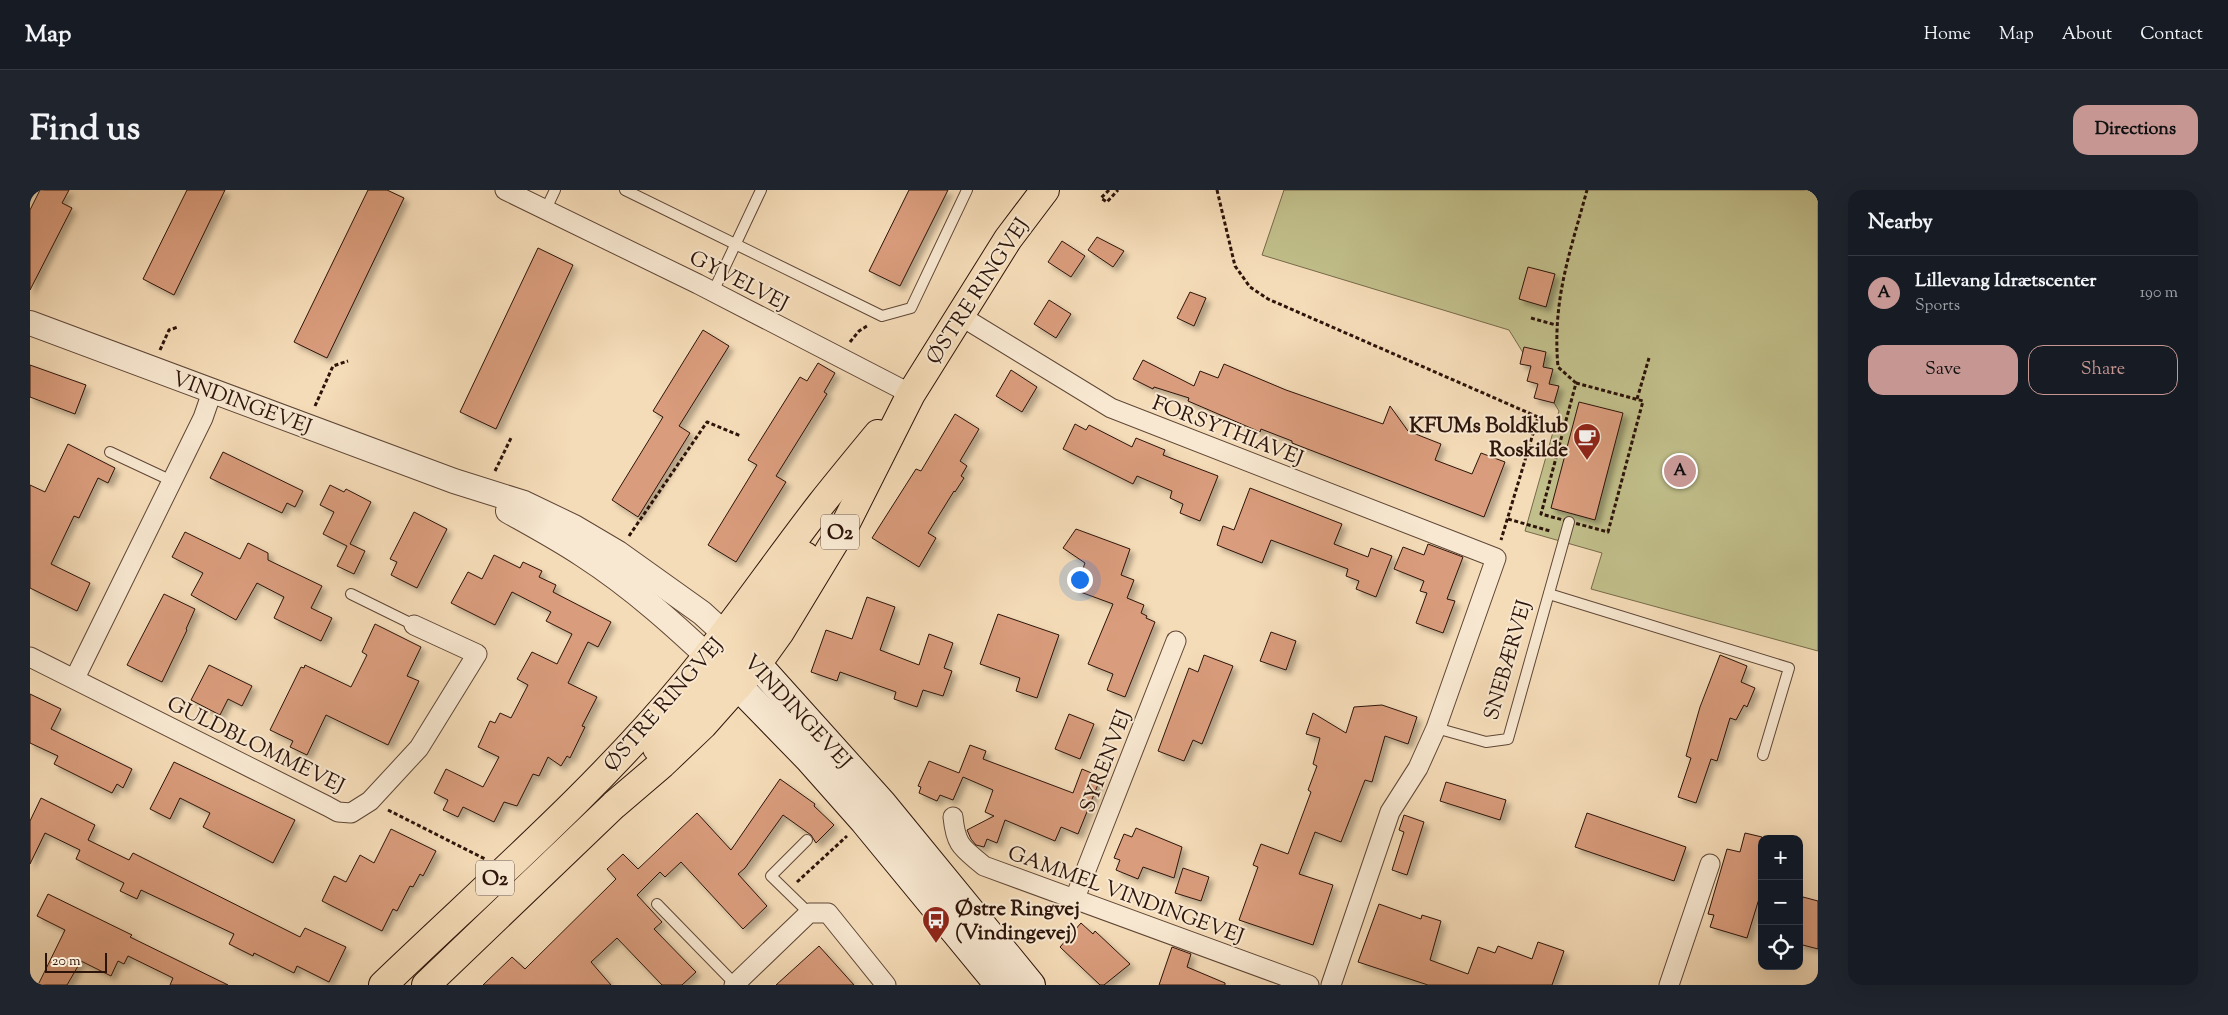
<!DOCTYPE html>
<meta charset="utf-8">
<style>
body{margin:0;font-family:"Sorts Mill Goudy",serif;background:#20242c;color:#f1f3f6}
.controls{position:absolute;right:15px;bottom:15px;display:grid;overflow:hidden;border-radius:10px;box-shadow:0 5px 20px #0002}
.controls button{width:45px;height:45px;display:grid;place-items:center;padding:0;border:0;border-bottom:1px solid #363941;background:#171b24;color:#f1f3f6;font:25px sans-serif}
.scale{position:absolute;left:15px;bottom:12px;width:62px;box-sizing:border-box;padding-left:5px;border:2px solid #2d140a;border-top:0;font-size:14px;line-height:18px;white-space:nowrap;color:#2d140a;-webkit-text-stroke:4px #f8e8d1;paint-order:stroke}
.you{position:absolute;left:1049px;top:389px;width:18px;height:18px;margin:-12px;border:4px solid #fff;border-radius:50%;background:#1a73e8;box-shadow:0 0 0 8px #1a73e833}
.badge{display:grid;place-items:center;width:32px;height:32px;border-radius:50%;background:#c59692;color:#111;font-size:16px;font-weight:700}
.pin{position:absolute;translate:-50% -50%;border:2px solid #fff;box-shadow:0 1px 5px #0006}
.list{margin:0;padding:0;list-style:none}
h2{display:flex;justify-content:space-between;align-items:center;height:65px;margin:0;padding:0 20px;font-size:21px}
h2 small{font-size:16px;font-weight:400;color:#9ea1a6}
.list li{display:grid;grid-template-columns:32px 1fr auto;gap:15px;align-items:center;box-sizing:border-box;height:75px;padding:0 20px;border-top:1px solid #363941}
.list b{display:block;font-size:19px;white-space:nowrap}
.list p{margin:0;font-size:16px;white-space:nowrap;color:#9ea1a6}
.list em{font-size:16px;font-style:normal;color:#9ea1a6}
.actions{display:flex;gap:10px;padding:15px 20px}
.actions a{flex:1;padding:11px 0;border:1px solid #c59692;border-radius:15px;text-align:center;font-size:18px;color:#c59692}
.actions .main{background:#c59692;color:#111}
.icon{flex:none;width:28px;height:28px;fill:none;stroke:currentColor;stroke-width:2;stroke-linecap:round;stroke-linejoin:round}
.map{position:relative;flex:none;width:1788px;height:795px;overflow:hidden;border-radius:15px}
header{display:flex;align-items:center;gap:30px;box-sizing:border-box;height:70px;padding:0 25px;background:#171b24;border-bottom:1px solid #363941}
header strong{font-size:24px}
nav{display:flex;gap:28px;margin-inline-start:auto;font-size:18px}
.intro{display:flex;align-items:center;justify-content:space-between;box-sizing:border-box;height:120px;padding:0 30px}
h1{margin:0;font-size:35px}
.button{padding:12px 22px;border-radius:15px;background:#c59692;color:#111;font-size:18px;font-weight:700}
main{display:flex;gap:30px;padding:0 30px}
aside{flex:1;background:#171b24;border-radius:15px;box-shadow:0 5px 20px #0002}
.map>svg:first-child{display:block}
.pitch{fill:#c1bf8b;stroke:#776a4a}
.building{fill:#d99c7b;stroke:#2d140a;filter:url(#shadow)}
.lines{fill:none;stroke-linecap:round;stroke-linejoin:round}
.service-casing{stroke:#5f4636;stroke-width:12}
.minor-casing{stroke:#5f4636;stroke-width:21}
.tertiary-casing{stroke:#5f4636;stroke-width:26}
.secondary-casing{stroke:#2d140a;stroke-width:30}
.primary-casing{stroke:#2d140a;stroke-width:30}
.path{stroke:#2d140a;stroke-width:3;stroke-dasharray:4 2.5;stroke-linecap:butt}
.service{stroke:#f8e8d1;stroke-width:10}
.minor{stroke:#f8e8d1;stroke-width:19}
.tertiary{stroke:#f8e8d1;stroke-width:24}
.secondary{stroke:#f8e8d1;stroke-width:28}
.primary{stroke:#f5dcb8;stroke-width:28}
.labels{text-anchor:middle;stroke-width:4;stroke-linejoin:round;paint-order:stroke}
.shield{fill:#f8e8d1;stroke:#6a5446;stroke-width:1}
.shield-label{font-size:20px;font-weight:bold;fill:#2d140a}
.street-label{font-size:21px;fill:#2d140a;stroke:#f8e8d1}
.poi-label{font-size:21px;font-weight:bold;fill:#2d140a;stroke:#f8e8d1;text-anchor:end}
</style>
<header>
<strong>Map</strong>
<nav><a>Home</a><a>Map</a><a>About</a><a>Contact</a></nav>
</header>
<div class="intro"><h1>Find us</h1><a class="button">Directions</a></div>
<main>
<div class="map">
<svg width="1788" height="795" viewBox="0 0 1788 795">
<defs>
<filter id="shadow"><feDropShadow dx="4.5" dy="4.5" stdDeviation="2.5" flood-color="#0004"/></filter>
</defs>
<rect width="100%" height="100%" fill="#f5dcb8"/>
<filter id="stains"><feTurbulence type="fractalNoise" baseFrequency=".004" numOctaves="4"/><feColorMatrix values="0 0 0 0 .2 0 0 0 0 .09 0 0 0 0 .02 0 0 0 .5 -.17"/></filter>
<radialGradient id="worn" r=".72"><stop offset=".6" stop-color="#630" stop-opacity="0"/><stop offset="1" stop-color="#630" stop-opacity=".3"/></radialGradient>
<polygon class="pitch" points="1254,0 1788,0 1788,461 1561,399 1572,363 1495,341 1529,221 1479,140 1232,65"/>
<g class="building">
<polygon points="10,0 39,0 32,13 42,18 0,100 0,20"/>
<polygon points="157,0 195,0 144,105 113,89"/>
<polygon points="338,0 357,0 374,8 297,168 264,152"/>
<polygon points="879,0 918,0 870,96 839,81"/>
<polygon points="1067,47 1094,61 1083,77 1058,60"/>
<polygon points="1032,51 1055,66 1041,87 1018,72"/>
<polygon points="508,58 543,75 466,239 430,222"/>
<polygon points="1498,77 1525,84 1516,117 1489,109"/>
<polygon points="1160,102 1176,108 1164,136 1147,128"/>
<polygon points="1019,110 1041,124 1026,148 1004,134"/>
<polygon points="673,140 699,156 649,236 660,243 608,327 582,310 633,227 623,221"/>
<polygon points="1494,157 1516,162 1513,177 1523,179 1519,194 1529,196 1524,213 1504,208 1508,194 1497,191 1501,176 1490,174"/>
<polygon points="1113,170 1164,196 1170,181 1188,188 1194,174 1256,200 1353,234 1360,216 1378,241 1411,254 1405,270 1442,284 1451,263 1475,272 1454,327 1262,253 1262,251 1231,239 1230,242 1158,211 1159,208 1124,197 1123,199 1103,189"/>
<polygon points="788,173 805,183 794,202 797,204 746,286 756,292 706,372 678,355 727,275 718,270 770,187 777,191"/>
<polygon points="0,175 56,195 45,224 0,207"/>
<polygon points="981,180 1007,197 992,222 966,206"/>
<polygon points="1549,212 1593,223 1565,330 1521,318"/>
<polygon points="925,224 949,239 930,271 937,276 931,286 934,288 925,302 924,301 898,343 906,348 889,377 842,348 886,279 891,281"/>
<polygon points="1045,234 1056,240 1059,235 1102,257 1106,248 1135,260 1133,265 1188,286 1170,331 1150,323 1153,314 1140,308 1142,301 1107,286 1103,294 1033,259"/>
<polygon points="38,254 85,278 78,293 68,288 49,328 44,326 21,374 60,393 47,421 0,398 0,295 15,302"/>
<polygon points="193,262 273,301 265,317 257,313 252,323 180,288"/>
<polygon points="300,295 314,302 316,299 341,312 320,354 335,361 324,384 307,376 317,356 293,344 304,322 290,315"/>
<polygon points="1220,298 1312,334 1304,354 1338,367 1341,358 1362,366 1346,407 1326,399 1329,391 1316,386 1318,379 1241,350 1232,373 1187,355 1193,336 1204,340"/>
<polygon points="384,322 417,339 387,398 361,385 367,372 360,369"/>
<polygon points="1046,339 1100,359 1091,385 1104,390 1097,408 1114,415 1111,423 1117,426 1116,428 1125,432 1095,507 1077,500 1083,484 1058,474 1083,414 1045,400 1055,373 1033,358"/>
<polygon points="155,342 210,369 218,353 238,363 238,370 292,396 281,418 302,428 291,451 244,428 254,407 227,393 206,430 161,405 173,383 142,367"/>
<polygon points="1398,354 1433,367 1417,409 1425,411 1413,443 1386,433 1397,403 1390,401 1394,391 1364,379 1373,357 1394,365"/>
<polygon points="464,365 490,378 493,372 512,381 509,387 526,395 523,402 581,432 568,457 558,452 538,493 567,507 552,536 555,537 540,568 537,566 531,576 518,567 509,586 503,584 487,616 474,612 464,632 433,617 428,627 413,620 418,610 404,603 416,579 453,597 469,567 448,557 460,531 465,533 470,523 481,528 498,495 487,489 502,462 527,474 542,444 516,431 521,422 482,402 465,435 421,413 438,382 452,389"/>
<polygon points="134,404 165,419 156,439 157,440 132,492 97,475"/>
<polygon points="837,407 865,417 850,460 889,475 899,444 923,453 914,478 922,481 913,506 893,500 887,517 864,509 866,502 810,482 807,491 781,482 796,440 822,449"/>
<polygon points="968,424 1029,445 1007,508 986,501 990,488 950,474"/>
<polygon points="345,434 391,457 377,486 389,491 358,555 296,525 277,565 260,557 263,551 240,540 271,477 274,478 275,475 321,497 337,465 332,462"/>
<polygon points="1241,442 1266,451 1256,480 1230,471"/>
<polygon points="1174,465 1203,476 1172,554 1163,550 1154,571 1128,561 1159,478 1168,482"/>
<polygon points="1690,465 1717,476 1711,492 1725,498 1717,517 1714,515 1706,530 1700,528 1687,571 1681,569 1666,613 1648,607 1661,568 1656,566 1670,517"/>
<polygon points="179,475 222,496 212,516 198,509 190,525 161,510"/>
<polygon points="0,504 31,519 21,539 102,579 93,598 87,594 82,603 24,574 28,566 0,553"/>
<polygon points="1352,515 1387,527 1378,554 1355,546 1342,592 1335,590 1311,652 1285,642 1269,684 1303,695 1283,755 1209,730 1228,677 1223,675 1231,654 1258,664 1281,602 1278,600 1287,576 1283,574 1290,548 1276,544 1283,523 1316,543 1324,517"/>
<polygon points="1039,524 1064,534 1050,569 1025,559"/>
<polygon points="940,555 956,561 953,569 1043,603 1052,579 1071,587 1048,644 1031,637 1025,651 975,630 967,653 957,649 954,657 946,655 941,649 937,640 964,626 955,622 963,600 933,587 923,610 910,605 907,611 889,603 891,597 888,596 899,571 929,583"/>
<polygon points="144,572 265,630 243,673 173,637 180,623 150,608 140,629 120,619"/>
<polygon points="750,589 785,614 784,616 804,635 786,653 781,645 753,625 715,678 708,684 737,716 713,739 651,672 635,687 630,682 607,705 632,732 624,739 666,782 652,795 632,795 587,748 561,772 581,795 453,795 482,767 495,779 586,689 577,679 593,664 608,679 667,623 701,660"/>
<polygon points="1416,592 1476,610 1470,630 1410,611"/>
<polygon points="11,608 65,635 58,650 99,670 103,663 270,747 275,738 316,757 299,792 267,776 264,783 224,763 223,766 199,754 204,744 111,700 107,709 90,701 94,693 46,669 50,660 15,643 0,674 0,631"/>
<polygon points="1557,623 1656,657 1644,691 1545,657"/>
<polygon points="1374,625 1394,632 1377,685 1362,680 1374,642 1369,640"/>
<polygon points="1106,638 1152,657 1144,688 1113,677 1108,689 1086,680 1090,670 1084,668 1094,644 1102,647"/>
<polygon points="361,639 406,661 393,686 390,684 383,697 380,696 367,721 363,719 352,741 292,711 304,686 316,692 330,665 344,673"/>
<polygon points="1715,643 1732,647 1732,699 1717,748 1680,737 1684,725 1678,724 1697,659 1710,662"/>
<polygon points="1153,678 1179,687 1171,711 1145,703"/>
<polygon points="18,704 102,745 100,747 198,795 140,795 143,788 98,766 94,774 88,771 81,786 51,771 37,795 8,795 35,740 7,726"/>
<polygon points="1773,707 1788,711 1788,759 1769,754 1769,722"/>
<polygon points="1349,714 1391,729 1392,725 1411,731 1400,770 1438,784 1448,757 1465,763 1468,756 1502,769 1508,752 1534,761 1522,795 1398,795 1328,772"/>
<polygon points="1051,733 1063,744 1065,741 1100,774 1074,795 1070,795 1030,757"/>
<polygon points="789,756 824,795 746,795"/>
<polygon points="1142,757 1161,764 1157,777 1195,793 1195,795 1129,795"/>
</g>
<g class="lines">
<defs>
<g id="service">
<polyline points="595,0 852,126 881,118 937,0"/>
<polyline points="516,19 525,0"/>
<polyline points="683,102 731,0"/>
<polyline points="80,262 142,291"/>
<polyline points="321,404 384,435"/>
<polyline points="1519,404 1759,478 1733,565"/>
<polyline points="1406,538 1456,552 1478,549 1539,332"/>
<polyline points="777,650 741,686 779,723"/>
<polyline points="627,714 705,794"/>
</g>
<g id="minor">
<polyline points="475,0 668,94 881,204"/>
<polyline points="929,125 1081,218 1466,368 1406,538 1388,578 1360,622 1301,795"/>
<polyline points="0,467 297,616 308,622 321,623 340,611 389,558 447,464 384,435"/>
<polyline points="45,488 173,228 182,202"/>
<path d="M 923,627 C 926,657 933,658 954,676 L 1279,795"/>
<polyline points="1045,708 1146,451"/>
<polyline points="704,795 779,723 798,723 856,795"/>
<polyline points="1639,795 1680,674"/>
</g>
<g id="tertiary">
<polyline points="0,133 424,291 494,313 544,337 588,363 672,423 707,455"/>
<path d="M 478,321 C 503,335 529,349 553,365 C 604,398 648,438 691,479"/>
</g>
<g id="secondary">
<polyline points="727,474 852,613 1001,795"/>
<polyline points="708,496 779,569 834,631 969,795"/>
</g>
<g id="primary">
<polyline points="708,496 709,458 744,412 775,366"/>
<polyline points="627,558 692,481 694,450"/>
<path d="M 353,795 C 456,696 566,601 657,491 C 704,434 746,372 791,314 C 810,290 829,267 848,244"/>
<polyline points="396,795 584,615 632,574 673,535 727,474 750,442 816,333 881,204 978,49 1015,0"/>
</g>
</defs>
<use href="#service" class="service-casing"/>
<use href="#minor" class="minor-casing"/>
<use href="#tertiary" class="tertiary-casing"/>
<use href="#secondary" class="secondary-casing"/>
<use href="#primary" class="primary-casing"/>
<g class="path">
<polyline points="1079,0 1071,8 1077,12 1088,0"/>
<polyline points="1187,0 1205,76 1220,97 1238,109 1508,227 1471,350"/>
<polyline points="1501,128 1526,135"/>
<polyline points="820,152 829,141 837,136"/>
<polyline points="130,160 139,140 148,137"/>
<polygon points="1546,193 1613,211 1578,342 1511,324"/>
<path d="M 1546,193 L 1528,177 C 1522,110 1540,63 1557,0"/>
<polyline points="1607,209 1619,168"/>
<polyline points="285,216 303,176 318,171"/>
<polyline points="465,281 481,248"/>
<polyline points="1478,329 1520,341"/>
<polyline points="599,346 677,232 711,246"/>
<polyline points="358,620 455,669"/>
<polyline points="767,692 817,646"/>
</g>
<use href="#service" class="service"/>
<use href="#minor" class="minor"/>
<use href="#tertiary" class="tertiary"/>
<use href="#secondary" class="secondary"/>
<use href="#primary" class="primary"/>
</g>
<defs>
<symbol id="cafe-pin" viewBox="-11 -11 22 30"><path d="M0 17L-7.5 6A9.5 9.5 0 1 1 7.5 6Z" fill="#8f2418" stroke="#f8e8d1"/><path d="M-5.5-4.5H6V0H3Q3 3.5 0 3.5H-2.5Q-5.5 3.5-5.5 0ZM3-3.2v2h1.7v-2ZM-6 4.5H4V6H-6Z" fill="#fff"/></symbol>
<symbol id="bus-pin" viewBox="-11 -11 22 30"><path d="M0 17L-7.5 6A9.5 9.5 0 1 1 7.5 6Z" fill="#8f2418" stroke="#f8e8d1"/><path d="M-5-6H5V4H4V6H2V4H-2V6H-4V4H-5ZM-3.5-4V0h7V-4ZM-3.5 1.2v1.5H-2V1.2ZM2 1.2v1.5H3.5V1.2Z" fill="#fff"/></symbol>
</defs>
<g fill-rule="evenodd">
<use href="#cafe-pin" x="1541" y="231" width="32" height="43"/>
<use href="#bus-pin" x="890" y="714" width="32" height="43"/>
</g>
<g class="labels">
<g class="shield">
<rect x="791" y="324.5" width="38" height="35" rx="4"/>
<rect x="446" y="670.5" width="38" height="35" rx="4"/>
</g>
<g class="shield-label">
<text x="810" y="349">O2</text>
<text x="465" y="695">O2</text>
</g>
<g class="street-label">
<text transform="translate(709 90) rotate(27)" y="7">GYVELVEJ</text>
<text transform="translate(947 101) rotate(-57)" y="7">ØSTRE RINGVEJ</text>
<text transform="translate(212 212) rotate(20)" y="7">VINDINGEVEJ</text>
<text transform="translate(1198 240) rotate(21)" y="7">FORSYTHIAVEJ</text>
<text transform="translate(1477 470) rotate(-74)" y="7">SNEBÆRVEJ</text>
<text transform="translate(633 514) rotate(-49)" y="7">ØSTRE RINGVEJ</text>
<text transform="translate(768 521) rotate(47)" y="7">VINDINGEVEJ</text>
<text transform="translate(226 554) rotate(26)" y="7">GULDBLOMMEVEJ</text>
<text transform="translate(1075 571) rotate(-69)" y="7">SYRENVEJ</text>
<text transform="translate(1096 704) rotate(20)" y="7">GAMMEL VINDINGEVEJ</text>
</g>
<g class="poi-label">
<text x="1538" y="242">KFUMs Boldklub<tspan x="1538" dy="24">Roskilde</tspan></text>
<text x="925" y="725" text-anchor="start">Østre Ringvej<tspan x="925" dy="24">(Vindingevej)</tspan></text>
</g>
</g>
<rect width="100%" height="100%" filter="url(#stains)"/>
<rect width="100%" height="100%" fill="url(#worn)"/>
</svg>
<div class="controls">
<button>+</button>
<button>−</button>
<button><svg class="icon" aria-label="locate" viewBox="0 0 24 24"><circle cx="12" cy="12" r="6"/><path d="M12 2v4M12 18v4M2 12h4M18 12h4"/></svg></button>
</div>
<div class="scale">20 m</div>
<div class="you"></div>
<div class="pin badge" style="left:1650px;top:281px">A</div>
</div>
<aside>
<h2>Nearby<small></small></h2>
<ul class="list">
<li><span class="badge">A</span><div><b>Lillevang Idrætscenter</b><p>Sports</p></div><em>190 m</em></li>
</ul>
<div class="actions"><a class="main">Save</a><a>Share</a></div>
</aside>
</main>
